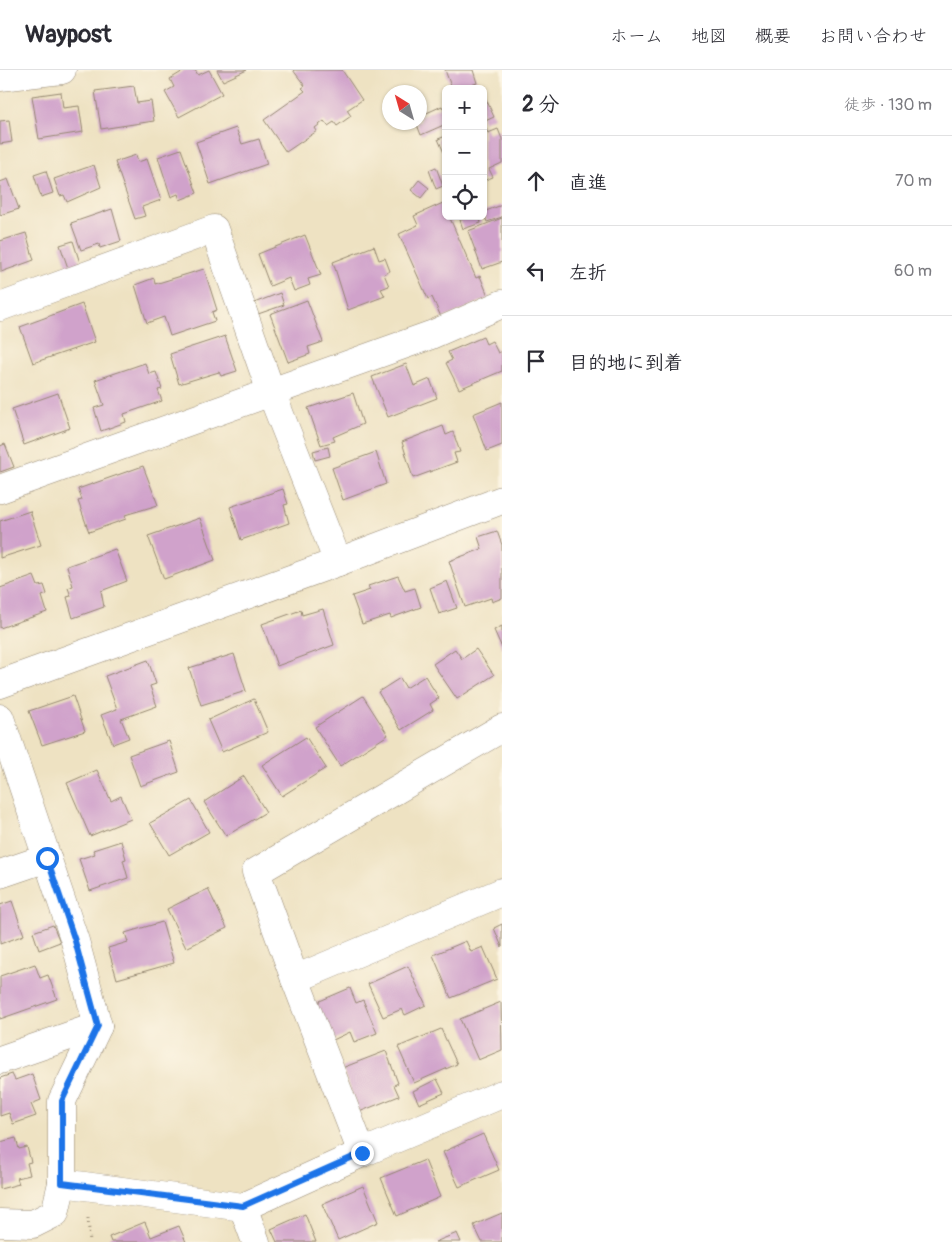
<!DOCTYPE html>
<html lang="ja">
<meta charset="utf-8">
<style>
body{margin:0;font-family:Pangolin,"Klee One",sans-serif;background:#f7f7f7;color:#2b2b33}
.controls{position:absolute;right:15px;top:15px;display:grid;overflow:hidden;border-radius:8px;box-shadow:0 1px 4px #0004}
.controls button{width:45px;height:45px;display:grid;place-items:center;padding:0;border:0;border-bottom:1px solid #e1e1e2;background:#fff;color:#2b2b33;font:25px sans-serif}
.compass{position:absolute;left:382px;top:15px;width:45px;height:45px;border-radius:50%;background:#fff;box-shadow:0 1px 4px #0004;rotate:323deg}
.stop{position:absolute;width:15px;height:15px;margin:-11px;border:4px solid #1a73e8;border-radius:50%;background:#fff}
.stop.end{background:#1a73e8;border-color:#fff;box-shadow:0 1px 5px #0008}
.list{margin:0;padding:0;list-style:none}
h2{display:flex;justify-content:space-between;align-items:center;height:65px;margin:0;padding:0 20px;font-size:21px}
h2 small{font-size:16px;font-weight:400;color:#7c7c81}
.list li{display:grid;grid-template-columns:32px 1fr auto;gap:15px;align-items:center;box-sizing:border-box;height:90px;padding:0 20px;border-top:1px solid #e1e1e2}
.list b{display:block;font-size:19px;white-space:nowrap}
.list em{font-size:16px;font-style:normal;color:#7c7c81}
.icon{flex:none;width:28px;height:28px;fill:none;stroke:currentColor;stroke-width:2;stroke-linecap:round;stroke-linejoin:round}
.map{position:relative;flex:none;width:502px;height:1172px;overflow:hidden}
header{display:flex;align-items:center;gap:30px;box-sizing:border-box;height:70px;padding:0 25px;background:#fff;border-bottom:1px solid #e1e1e2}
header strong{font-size:24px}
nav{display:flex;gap:28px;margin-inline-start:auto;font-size:18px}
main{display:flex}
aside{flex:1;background:#fff}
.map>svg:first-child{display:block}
.building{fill:#d0a2cb}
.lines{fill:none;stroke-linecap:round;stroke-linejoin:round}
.minor-casing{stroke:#948670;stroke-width:29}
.path{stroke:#948670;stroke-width:3;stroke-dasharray:1 4;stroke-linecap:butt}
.minor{stroke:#fff;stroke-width:28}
.route{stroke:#1a73e8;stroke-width:6}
</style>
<header>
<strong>Waypost</strong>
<nav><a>ホーム</a><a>地図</a><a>概要</a><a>お問い合わせ</a></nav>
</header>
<main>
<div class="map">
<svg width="502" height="1172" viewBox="0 0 502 1172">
<rect width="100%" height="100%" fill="#fcf5e5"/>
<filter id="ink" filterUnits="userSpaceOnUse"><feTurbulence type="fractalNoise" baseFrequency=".02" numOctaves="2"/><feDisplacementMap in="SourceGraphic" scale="10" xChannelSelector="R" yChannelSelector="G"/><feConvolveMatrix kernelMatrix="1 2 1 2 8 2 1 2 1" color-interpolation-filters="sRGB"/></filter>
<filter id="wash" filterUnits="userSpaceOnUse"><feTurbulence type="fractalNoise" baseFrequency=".0096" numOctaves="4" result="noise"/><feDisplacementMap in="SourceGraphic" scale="20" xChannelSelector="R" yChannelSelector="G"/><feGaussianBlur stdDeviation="1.12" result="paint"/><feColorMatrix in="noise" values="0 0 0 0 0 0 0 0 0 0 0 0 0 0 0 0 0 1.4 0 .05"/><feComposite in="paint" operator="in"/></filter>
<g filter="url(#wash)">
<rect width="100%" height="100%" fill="#eee2c2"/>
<g id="blocks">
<g class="building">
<polygon points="185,0 195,0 198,5 209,0 222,24 179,47 165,22 174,17 170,9"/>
<polygon points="217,0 247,0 223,11"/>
<polygon points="293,0 342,0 362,30 347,40 351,46 337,56 334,52 328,56 324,51 315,58 317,61 286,82 264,50 305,21 302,18 305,16"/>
<polygon points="445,0 473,0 477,13 460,19 452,19"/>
<polygon points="134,16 137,33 151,31 154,51 101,59 95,21"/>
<polygon points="61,22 63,38 79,36 83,62 39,69 32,26"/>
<polygon points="483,22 494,47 483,52"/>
<polygon points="442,36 446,45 446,54 421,65 416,52 420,52 420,46"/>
<polygon points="9,50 12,72 0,74 0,51"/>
<polygon points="483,53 488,63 498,59 502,69 502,93 489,99 493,107 483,111"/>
<polygon points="236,58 242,74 259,69 267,94 210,114 196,72"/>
<polygon points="446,66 446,87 438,69"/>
<polygon points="181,79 197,123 180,130 178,124 171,127 158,87"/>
<polygon points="136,85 138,92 147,89 161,130 142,137 145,146 135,149 115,92"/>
<polygon points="94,95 101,117 67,132 64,125 60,126 54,109"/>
<polygon points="436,97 443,116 436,119 429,100"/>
<polygon points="46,101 53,123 41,127 34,105"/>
<polygon points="8,109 19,139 0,145 0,112"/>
<polygon points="419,110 429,118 421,128 411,120"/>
<polygon points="443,133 446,140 446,146 449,146 476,208 480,206 489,228 442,249 432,227 428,229 399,164 418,155 414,146"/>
<polygon points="502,135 502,147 487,152 483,142"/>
<polygon points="112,139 121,171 100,178 99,174 81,180 71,153"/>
<polygon points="470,146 479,146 481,153 463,159 460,150"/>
<polygon points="502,148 502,192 482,199 468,161"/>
<polygon points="26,163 34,190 1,202 0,171"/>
<polygon points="305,165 321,205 308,209 310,215 294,221 289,208 270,216 258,184"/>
<polygon points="73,171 80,193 68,198 60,175"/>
<polygon points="374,176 379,190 385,188 390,201 384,204 389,216 381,219 385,226 348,240 333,192"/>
<polygon points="204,199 217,240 212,242 215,251 170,266 164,247 147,253 135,215 154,208 155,214"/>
<polygon points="280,223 284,235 258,244 254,233"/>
<polygon points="307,230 323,272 308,277 310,284 288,292 270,244"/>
<polygon points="82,234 95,272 33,293 20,257"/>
<polygon points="225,266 237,301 221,306 219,302 179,314 170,284"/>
<polygon points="483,267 486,274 492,271 498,283 502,281 502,301 459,319 446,293 452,290 448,282"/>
<polygon points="145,293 149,304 156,302 162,319 158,320 162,331 124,344 126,352 101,361 94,338 104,335 95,310"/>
<polygon points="406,294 414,316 430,309 437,328 388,347 372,307"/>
<polygon points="58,323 70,358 24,375 12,339"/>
<polygon points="353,323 363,354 333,367 335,371 321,375 308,338"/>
<polygon points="502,332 502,375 487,381 473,344"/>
<polygon points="443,356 446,365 453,362 460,382 454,383 457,392 413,408 402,372"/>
<polygon points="5,374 14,397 0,402 0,376"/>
<polygon points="328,377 330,386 315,390 313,381"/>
<polygon points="376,382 386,414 343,430 332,398"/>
<polygon points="143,396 158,435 125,445 126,449 89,462 78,431 82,430 78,419"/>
<polygon points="283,419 288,434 284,435 289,453 241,470 230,437"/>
<polygon points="30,441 41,475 0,488 0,451"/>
<polygon points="200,448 215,490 164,509 148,466"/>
<polygon points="497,461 502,475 502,528 492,532 491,528 465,537 449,491 482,479 478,467"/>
<polygon points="115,479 127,511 101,521 104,537 73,548 67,527 71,526 68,518 73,516 67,496"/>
<polygon points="34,506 38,516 44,515 47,524 42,526 47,542 0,558 0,518"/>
<polygon points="398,506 405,521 415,518 421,537 391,548 390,545 362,554 352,526 370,520 368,516"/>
<polygon points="447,511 457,538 439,544 430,518"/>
<polygon points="323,539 334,575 277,596 262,554 301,540 302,545"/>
<polygon points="502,556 502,578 494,560"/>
<polygon points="455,579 462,589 476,579 494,605 457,629 433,594"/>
<polygon points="234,584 246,621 201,635 189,598"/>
<polygon points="148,590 156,614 150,616 157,636 121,649 129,668 113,674 101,645 117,639 105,606"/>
<polygon points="425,606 439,628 430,634 433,640 401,660 378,622 400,608 406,618"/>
<polygon points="73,626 85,661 42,675 29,641"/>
<polygon points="363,626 388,665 340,696 315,657"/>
<polygon points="254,629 268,662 222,682 208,650"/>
<polygon points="306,667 326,698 282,726 262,695"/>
<polygon points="169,671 179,702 140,716 129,685"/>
<polygon points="97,700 111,731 121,726 131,749 90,766 67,713"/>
<polygon points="244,706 266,742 226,766 204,732"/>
<polygon points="191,730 209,762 169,785 150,753"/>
<polygon points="121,771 126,789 123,790 128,808 90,821 79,789 95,784 93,780"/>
<polygon points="208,819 227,858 186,878 167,839"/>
<polygon points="12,831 24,865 0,874 0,835"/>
<polygon points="162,852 174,893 117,909 108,878 128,872 125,863"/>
<polygon points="502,854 502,877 494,858"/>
<polygon points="53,855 60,872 39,880 33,862"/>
<polygon points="466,871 471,882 483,877 497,909 451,928 433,885"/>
<polygon points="35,894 40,908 48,905 57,929 0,949 0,906"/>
<polygon points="408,896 426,935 405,945 402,939 383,947 368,914"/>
<polygon points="350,918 356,933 363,930 377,963 354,972 350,962 331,971 315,933"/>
<polygon points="501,932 502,980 478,990 460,949"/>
<polygon points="441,959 457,994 414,1013 398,977"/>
<polygon points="386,981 398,1013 394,1015 399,1026 359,1042 342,998"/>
<polygon points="12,1004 15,1010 32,1004 41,1030 31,1034 36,1046 13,1054 9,1043 0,1046 0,1008"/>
<polygon points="437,1009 444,1023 419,1034 413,1021"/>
<polygon points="483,1064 499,1100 459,1117 443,1082"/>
<polygon points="16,1068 19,1079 27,1077 31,1092 27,1093 30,1105 17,1108 19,1114 0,1119 0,1072"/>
<polygon points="425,1090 440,1127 397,1146 381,1108"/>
<polygon points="363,1116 378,1152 338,1170 322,1134"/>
<polygon points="502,1143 502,1172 482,1172 474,1155"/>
<polygon points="305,1144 316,1172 277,1172 271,1159"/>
<polygon points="145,1152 151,1167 179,1156 186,1172 111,1172 109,1167"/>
<polygon points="457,1163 461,1172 435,1172"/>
</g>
</g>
</g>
<g filter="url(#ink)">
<use href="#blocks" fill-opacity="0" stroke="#948670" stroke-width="1"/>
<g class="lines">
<defs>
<g id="minor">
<polyline points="0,7 62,0"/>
<polyline points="0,237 214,159 271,322 338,492"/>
<polyline points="0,419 431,265 502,234"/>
<polyline points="0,614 338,492 502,430"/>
<polyline points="0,648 75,871 98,956 62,1031 62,1113 55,1143 33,1154 0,1153"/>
<polyline points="0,804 47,788"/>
<polyline points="295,909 502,822"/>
<polyline points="0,990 98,956"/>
<polyline points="362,1083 295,909 256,802 502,658"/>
<polyline points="62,1113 243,1137 362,1083 502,1024"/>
<polyline points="243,1137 256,1172"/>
</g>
</defs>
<use href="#minor" class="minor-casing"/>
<polyline class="path" points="88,1148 90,1172"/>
<use href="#minor" class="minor"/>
</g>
</g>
<g class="lines" filter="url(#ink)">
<polyline class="route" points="47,788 75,871 98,956 62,1031 62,1113 243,1136 362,1083"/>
</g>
</svg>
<div class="controls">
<button>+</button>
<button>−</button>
<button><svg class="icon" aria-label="locate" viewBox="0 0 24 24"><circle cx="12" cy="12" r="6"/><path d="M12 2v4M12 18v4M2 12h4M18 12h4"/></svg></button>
</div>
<svg class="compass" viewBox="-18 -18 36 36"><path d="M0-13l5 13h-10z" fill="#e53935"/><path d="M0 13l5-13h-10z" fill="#7c7c81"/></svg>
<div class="stop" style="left:47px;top:788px"></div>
<div class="stop end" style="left:362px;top:1083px"></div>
</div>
<aside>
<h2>2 分<small>徒歩 · 130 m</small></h2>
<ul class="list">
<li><svg class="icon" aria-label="ahead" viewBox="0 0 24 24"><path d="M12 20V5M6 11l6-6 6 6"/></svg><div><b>直進</b></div><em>70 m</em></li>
<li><svg class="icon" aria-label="left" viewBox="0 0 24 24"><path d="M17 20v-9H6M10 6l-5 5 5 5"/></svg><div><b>左折</b></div><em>60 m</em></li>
<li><svg class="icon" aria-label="arrive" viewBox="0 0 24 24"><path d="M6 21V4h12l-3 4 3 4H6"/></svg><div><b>目的地に到着</b></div></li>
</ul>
</aside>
</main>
